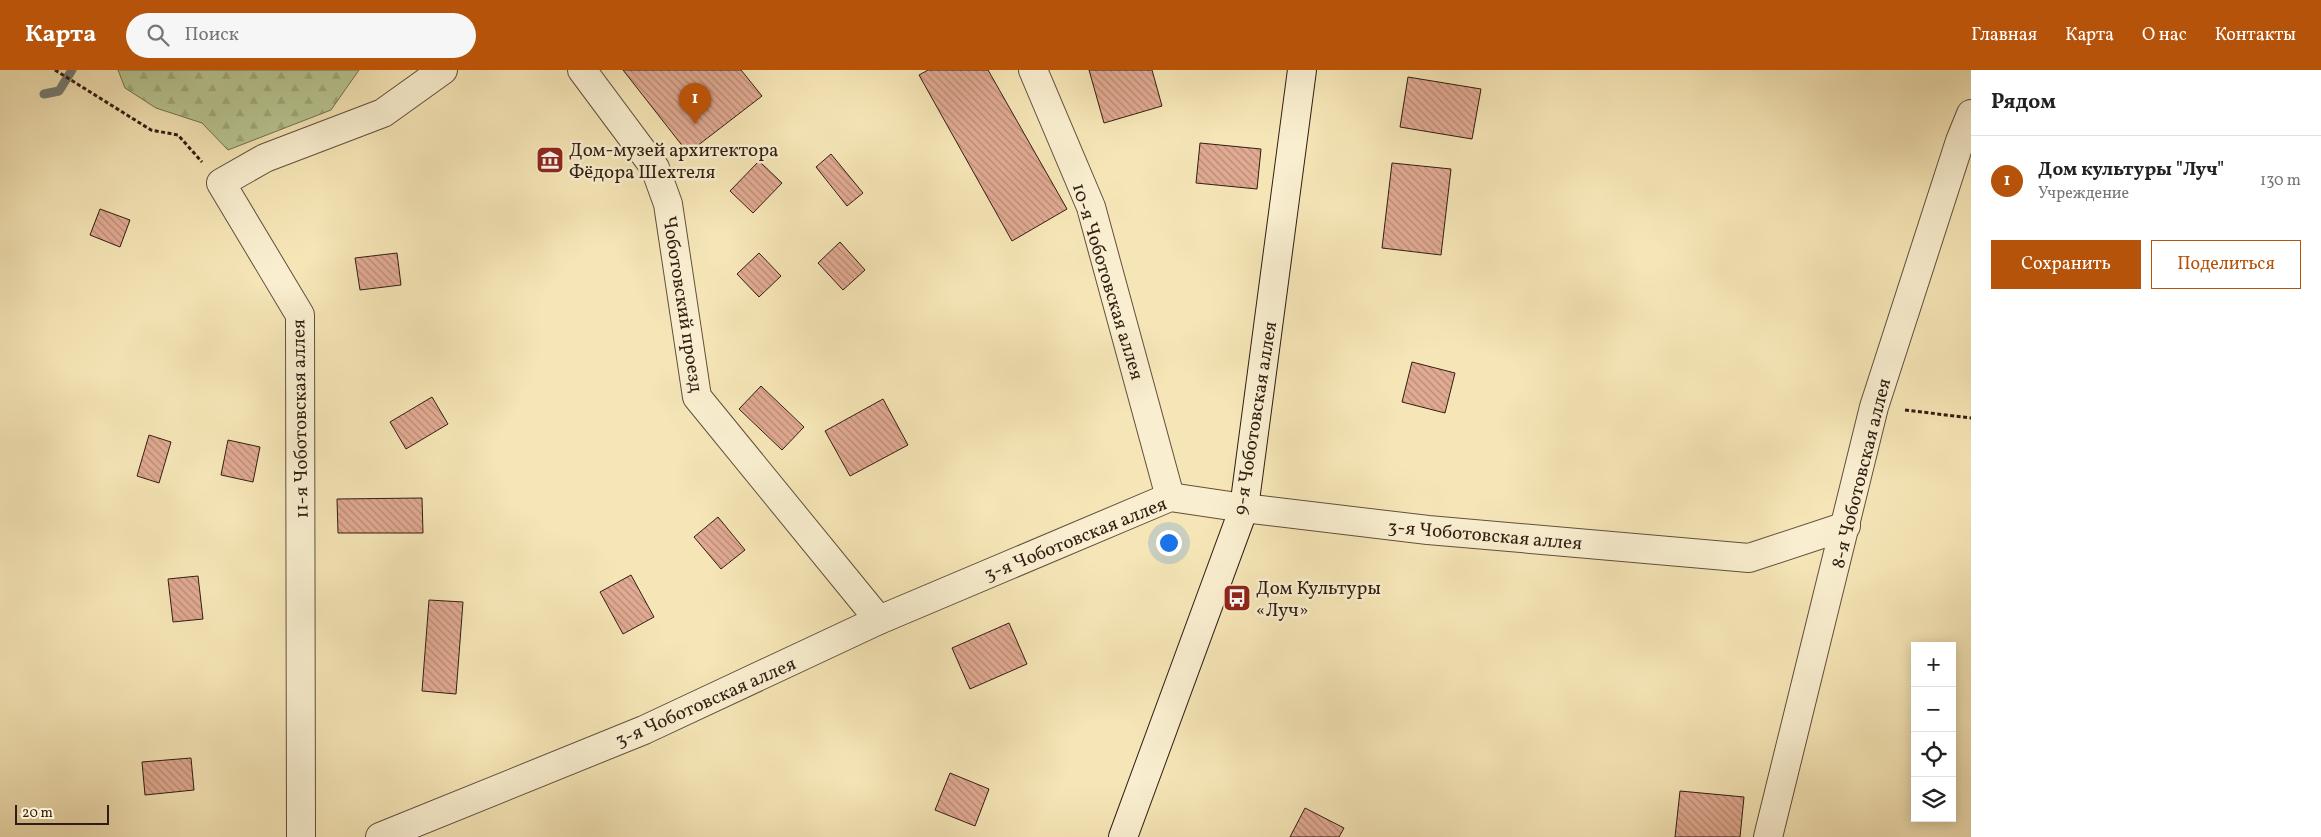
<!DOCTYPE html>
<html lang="ru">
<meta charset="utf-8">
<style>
body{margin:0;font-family:Vollkorn,serif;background:#f6f6f6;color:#222}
.controls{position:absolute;right:15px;bottom:15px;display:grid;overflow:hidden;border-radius:0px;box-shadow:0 2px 12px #0003}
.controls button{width:45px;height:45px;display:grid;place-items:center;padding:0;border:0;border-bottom:1px solid #e0e0e0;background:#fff;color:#222;font:25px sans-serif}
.scale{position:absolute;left:15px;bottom:12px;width:94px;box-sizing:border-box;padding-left:5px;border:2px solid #311d13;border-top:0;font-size:14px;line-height:18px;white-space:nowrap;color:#311d13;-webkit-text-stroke:4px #f9efd0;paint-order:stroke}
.you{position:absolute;left:1168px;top:472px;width:18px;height:18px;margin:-12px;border:4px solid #fff;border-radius:50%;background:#1a73e8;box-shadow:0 0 0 8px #1a73e833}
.badge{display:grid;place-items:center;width:32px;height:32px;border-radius:50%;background:#b45309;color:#fff;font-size:16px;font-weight:700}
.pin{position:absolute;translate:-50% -41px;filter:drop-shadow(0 1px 2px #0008)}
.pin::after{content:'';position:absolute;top:26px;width:18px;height:15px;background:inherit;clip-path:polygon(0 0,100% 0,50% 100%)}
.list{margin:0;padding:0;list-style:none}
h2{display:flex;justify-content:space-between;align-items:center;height:65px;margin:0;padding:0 20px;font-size:21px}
h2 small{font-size:16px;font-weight:400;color:#767676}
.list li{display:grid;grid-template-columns:32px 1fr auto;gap:15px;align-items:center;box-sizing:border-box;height:90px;padding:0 20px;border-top:1px solid #e0e0e0}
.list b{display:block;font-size:19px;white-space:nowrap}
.list p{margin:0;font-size:16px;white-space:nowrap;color:#767676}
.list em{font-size:16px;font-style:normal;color:#767676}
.actions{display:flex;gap:10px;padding:15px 20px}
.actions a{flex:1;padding:11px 0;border:1px solid #b45309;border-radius:0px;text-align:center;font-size:18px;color:#b45309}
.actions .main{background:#b45309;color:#fff}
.icon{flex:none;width:28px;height:28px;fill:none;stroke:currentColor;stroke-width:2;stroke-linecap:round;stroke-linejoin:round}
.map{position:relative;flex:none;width:1971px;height:767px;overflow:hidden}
header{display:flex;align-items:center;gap:30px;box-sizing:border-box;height:70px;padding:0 25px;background:#b45309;color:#fff}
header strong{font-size:24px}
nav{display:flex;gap:28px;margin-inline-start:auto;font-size:18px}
.search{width:350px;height:45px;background:#f6f6f6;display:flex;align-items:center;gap:12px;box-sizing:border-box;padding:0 18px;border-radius:28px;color:#767676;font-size:19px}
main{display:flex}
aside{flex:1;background:#fff}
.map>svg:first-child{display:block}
.forest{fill:url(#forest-firs);stroke:#747252}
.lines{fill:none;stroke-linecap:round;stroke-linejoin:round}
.stream{stroke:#747d77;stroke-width:9}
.building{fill:url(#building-back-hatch);stroke:#311d13}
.street-casing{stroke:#624f3c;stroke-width:30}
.secondary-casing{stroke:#311d13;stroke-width:30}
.path{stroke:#311d13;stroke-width:3;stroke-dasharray:4 2.5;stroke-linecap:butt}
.street{stroke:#f9efd0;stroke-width:28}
.secondary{stroke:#f9efd0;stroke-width:28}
.labels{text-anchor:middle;stroke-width:5;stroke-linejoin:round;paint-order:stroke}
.poi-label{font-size:19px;fill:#311d13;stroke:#f9efd0;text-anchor:start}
.street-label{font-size:19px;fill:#311d13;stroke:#f9efd0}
</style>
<header>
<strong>Карта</strong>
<div class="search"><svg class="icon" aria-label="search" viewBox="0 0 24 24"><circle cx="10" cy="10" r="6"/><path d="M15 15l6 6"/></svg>Поиск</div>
<nav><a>Главная</a><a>Карта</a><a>О нас</a><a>Контакты</a></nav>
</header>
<main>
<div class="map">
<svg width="1971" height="767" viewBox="0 0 1971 767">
<defs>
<pattern id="forest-firs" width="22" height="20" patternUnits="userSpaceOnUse" patternTransform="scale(1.25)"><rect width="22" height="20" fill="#b8c692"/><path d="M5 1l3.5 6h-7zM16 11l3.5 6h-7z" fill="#9faa7d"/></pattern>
<pattern id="building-back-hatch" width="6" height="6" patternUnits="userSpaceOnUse" patternTransform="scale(1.25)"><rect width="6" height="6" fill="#e1aa92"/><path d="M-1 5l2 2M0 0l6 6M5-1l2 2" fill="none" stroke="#b78a76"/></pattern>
</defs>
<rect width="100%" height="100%" fill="#f6e6b7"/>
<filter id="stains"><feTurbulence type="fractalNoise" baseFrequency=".004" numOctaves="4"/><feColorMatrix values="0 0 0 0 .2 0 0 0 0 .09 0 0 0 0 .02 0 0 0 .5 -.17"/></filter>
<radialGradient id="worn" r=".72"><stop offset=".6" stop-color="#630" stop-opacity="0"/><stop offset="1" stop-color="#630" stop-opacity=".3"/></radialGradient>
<polygon class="forest" points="118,0 359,0 331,40 228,80 202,53 156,38 125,18"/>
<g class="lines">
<polyline class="stream" points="44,24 59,21 72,0"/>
</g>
<g class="building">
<polygon points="623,0 741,0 762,26 688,83"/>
<polygon points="928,0 988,0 1067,139 1012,171 919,5"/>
<polygon points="1089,0 1152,0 1162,36 1104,53"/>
<polygon points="1408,7 1481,19 1472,69 1400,57"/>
<polygon points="1200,73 1261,79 1257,119 1196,113"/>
<polygon points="831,84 863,123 847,136 816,97"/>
<polygon points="759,91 782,113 753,143 730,121"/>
<polygon points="1392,93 1451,99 1441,185 1382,178"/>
<polygon points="100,139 130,150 120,177 90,165"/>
<polygon points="840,172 865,200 843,220 818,193"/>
<polygon points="397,183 401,215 360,220 355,188"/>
<polygon points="759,183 781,206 759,227 737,204"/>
<polygon points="1412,292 1455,303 1445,343 1402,332"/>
<polygon points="761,316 804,357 782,380 739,339"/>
<polygon points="432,327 448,354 406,379 390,352"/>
<polygon points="883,329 908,375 850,406 825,361"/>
<polygon points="149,365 171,372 159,413 137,406"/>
<polygon points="228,370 260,377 253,412 221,405"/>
<polygon points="422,428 423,463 338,463 337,429"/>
<polygon points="718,447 745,480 721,499 694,467"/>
<polygon points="631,505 654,547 623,564 600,522"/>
<polygon points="198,506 203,549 173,552 168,509"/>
<polygon points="429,530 463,532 456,624 422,621"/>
<polygon points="1009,553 1027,594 970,619 952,578"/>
<polygon points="191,688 194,720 145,725 142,692"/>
<polygon points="950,703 989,719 975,756 935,740"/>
<polygon points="1680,721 1744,727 1740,767 1675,767"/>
<polygon points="1305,738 1344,758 1339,767 1290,767"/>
</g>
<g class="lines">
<defs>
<g id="street">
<polyline points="582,0 655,98 668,134 697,327 879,550"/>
<polyline points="1033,0 1091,137 1170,427"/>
<polyline points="301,767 300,245 221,113 265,88 383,43 443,0"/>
<polyline points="380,767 644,660 879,550 1170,427 1244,438 1428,460 1749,488 1846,456"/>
<polyline points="1768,767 1874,337 1960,71 1971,44"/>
</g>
<polyline id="secondary" points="1123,767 1244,438 1302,0"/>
</defs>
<use href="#street" class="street-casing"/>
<use href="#secondary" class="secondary-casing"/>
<g class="path">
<polyline points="55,0 151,60 178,65 202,92"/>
<polyline points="1905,340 1971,348"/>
</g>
<use href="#street" class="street"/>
<use href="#secondary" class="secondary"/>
</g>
<defs>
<symbol id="museum-square" viewBox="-11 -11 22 22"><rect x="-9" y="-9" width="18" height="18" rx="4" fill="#8f2418" stroke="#f9efd0"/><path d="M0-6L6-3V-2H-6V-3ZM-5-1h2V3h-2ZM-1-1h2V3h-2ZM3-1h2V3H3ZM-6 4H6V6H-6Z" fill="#fff"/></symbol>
<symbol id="bus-square" viewBox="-11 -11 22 22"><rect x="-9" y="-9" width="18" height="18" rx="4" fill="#8f2418" stroke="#f9efd0"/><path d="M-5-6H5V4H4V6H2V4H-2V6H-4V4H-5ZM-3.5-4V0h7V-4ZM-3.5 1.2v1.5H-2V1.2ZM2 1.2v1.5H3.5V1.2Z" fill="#fff"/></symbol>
</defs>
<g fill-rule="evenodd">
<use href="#museum-square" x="534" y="74" width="32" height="32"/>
<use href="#bus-square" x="1221" y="512" width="32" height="32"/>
</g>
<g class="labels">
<g class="poi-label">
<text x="569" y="86">Дом-музей архитектора<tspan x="569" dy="22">Фёдора Шехтеля</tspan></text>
<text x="1256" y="524">Дом Культуры<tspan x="1256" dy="22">«Луч»</tspan></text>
</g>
<g class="street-label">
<text transform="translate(1109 211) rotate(73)" y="7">10-я Чоботовская аллея</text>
<text transform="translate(684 234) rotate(81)" y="7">Чоботовский проезд</text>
<text transform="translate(1254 348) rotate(-81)" y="7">9-я Чоботовская аллея</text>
<text transform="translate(299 349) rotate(-91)" y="7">11-я Чоботовская аллея</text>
<text transform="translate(1860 403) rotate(-76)" y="7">8-я Чоботовская аллея</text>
<text transform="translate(1485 464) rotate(5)" y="7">3-я Чоботовская аллея</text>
<text transform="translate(1075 468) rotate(-22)" y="7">3-я Чоботовская аллея</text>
<text transform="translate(705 631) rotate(-24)" y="7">3-я Чоботовская аллея</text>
</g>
</g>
<rect width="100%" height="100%" filter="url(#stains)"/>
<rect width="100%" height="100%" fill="url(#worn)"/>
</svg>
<div class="controls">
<button>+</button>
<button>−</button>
<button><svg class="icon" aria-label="locate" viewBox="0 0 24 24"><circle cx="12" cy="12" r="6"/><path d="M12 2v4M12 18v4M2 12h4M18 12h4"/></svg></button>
<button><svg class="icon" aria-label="layers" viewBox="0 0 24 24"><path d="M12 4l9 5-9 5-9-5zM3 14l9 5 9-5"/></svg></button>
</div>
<div class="scale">20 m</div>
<div class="you"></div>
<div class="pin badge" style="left:695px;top:54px">1</div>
</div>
<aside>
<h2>Рядом<small></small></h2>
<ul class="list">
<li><span class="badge">1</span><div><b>Дом культуры &quot;Луч&quot;</b><p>Учреждение</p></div><em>130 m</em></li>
</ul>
<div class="actions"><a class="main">Сохранить</a><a>Поделиться</a></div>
</aside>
</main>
